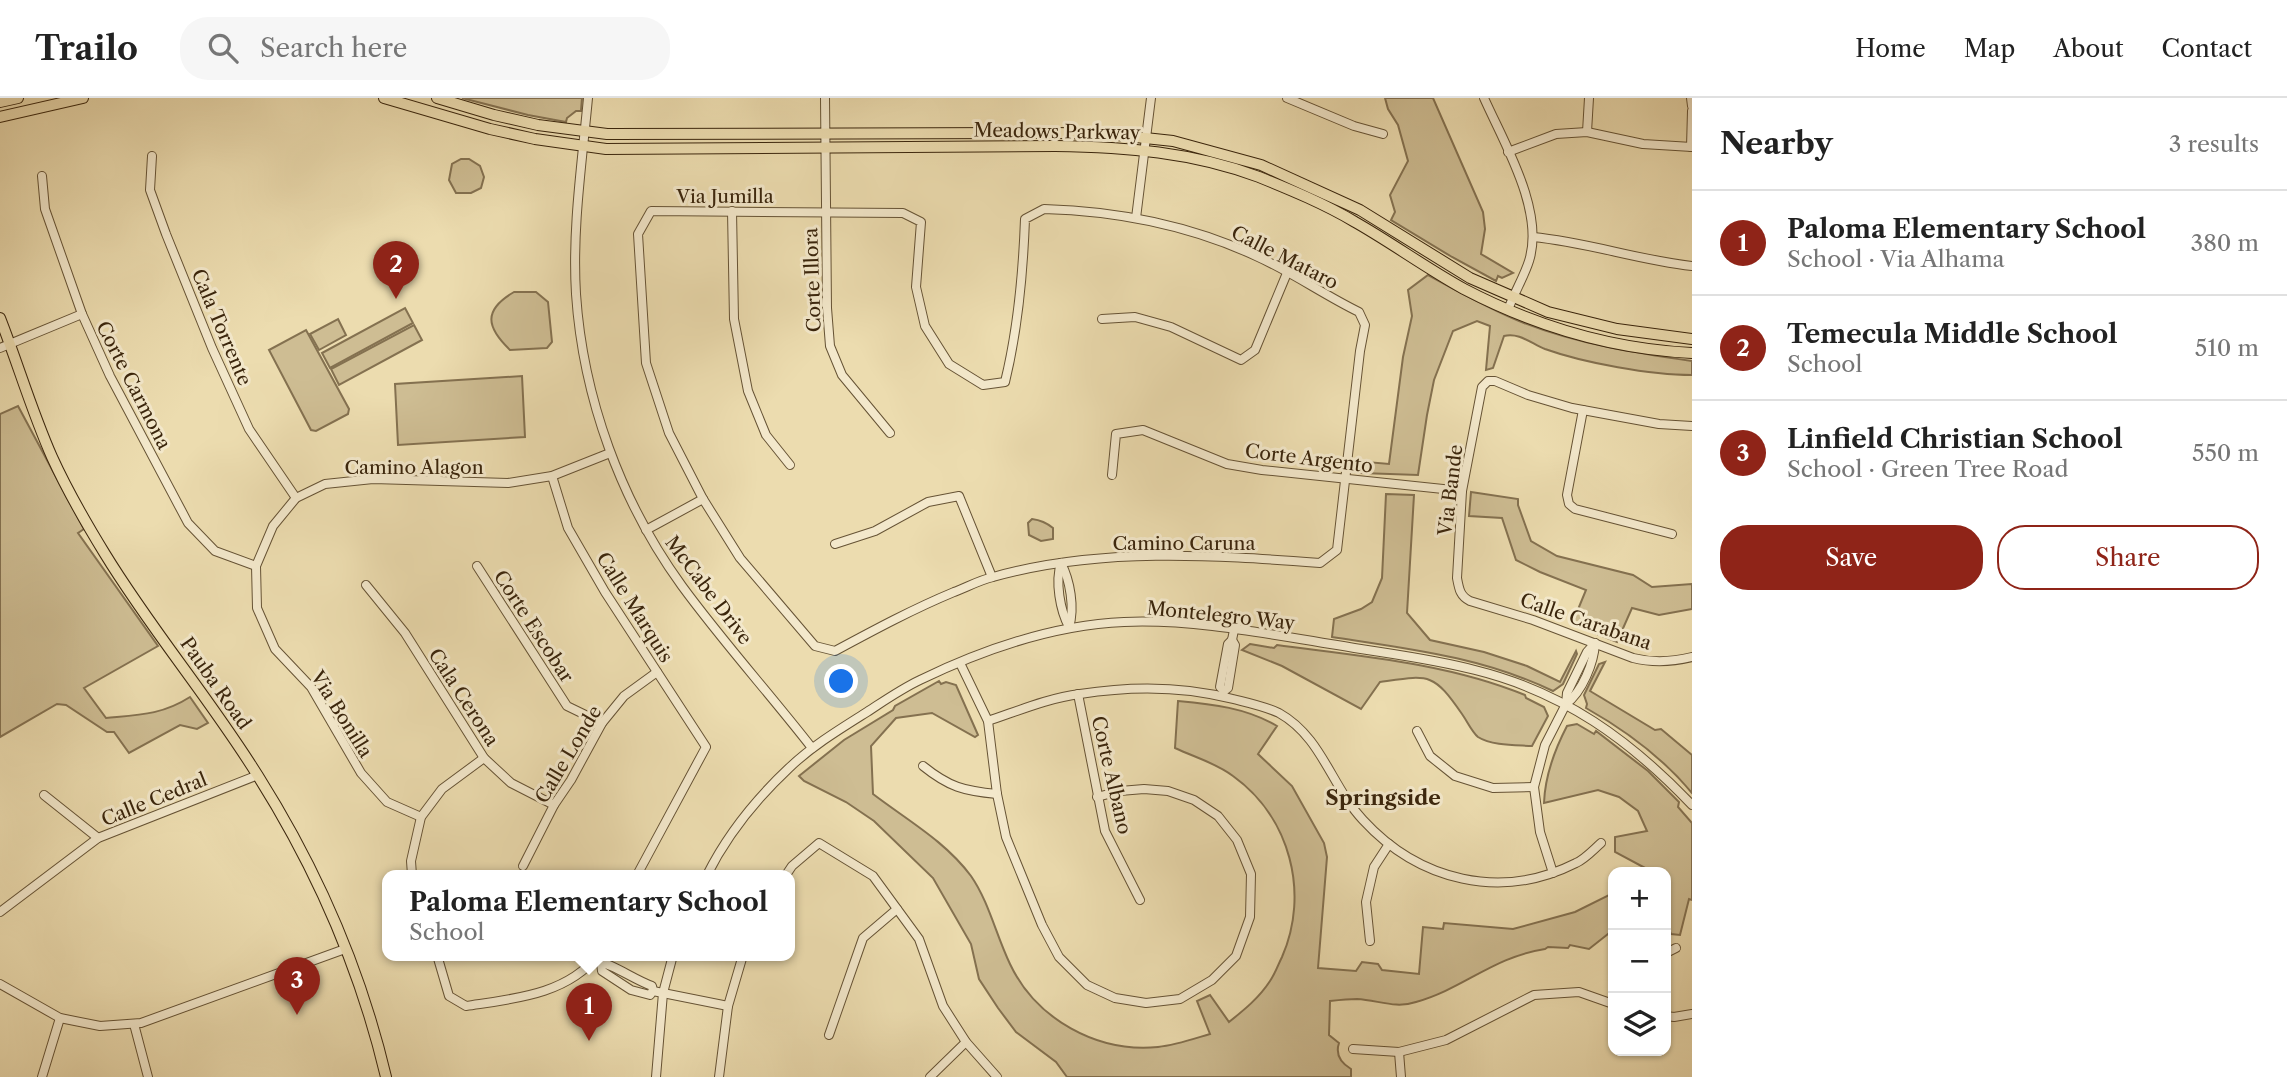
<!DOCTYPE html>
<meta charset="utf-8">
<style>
body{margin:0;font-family:"Libre Caslon Text",serif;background:#f6f6f6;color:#222}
.controls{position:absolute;right:21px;bottom:21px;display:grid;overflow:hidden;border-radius:14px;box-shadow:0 2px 5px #0004}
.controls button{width:63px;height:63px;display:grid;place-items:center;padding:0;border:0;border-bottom:2px solid #e0e0e0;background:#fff;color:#222;font:35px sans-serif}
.you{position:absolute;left:842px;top:584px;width:24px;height:24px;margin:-18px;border:5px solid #fff;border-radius:50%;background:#1a73e8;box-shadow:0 0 0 10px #1a73e833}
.badge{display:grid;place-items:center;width:46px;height:46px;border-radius:50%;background:#8f2418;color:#fff;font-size:23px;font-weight:700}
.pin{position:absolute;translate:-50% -58px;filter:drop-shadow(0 2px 4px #0008)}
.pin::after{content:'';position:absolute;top:37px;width:24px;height:21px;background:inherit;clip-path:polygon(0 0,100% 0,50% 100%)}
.popup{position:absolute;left:382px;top:772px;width:413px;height:91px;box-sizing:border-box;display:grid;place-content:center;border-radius:14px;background:#fff;filter:drop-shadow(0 2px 5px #0005);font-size:23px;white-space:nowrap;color:#767676}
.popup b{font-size:26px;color:#222}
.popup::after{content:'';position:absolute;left:50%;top:100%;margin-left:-14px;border:14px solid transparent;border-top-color:#fff}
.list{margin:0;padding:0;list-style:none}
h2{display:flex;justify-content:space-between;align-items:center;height:91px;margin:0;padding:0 28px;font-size:30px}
h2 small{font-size:23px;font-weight:400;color:#767676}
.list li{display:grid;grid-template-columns:46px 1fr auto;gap:21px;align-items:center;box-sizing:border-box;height:105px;padding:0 28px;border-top:2px solid #e0e0e0}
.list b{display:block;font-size:26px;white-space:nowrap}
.list p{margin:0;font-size:23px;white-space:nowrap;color:#767676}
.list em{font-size:23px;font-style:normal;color:#767676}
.actions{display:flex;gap:14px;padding:21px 28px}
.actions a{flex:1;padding:16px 0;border:2px solid #8f2418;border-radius:28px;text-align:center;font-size:24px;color:#8f2418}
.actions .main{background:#8f2418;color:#fff}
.icon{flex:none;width:38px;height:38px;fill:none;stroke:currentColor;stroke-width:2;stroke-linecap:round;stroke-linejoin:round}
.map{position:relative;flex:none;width:1692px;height:979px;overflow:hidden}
header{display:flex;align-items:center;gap:42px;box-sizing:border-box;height:98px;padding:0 35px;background:#fff;border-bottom:2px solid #e0e0e0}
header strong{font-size:33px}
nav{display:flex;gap:38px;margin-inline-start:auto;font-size:24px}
.search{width:490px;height:63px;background:#f6f6f6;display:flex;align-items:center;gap:18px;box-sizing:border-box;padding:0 24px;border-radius:28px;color:#767676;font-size:26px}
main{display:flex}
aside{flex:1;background:#fff}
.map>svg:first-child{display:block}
.green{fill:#cebd93;stroke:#847150;stroke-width:2}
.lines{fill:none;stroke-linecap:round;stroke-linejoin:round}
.minor-casing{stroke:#665335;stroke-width:10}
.major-casing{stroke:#3a250c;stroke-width:12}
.minor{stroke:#f3e8cb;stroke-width:8}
.major{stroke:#ecdcaf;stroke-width:10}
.labels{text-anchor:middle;stroke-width:6;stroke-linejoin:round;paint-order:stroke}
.street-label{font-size:19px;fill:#3a250c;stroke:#f3e8cb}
.neighbourhood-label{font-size:21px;font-weight:bold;fill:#3a250c;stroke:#f3e8cb}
</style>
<header>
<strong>Trailo</strong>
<div class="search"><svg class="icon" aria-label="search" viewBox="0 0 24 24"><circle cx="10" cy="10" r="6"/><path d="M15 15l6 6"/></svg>Search here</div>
<nav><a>Home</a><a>Map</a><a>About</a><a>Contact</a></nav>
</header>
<main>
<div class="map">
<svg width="1692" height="979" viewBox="0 0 1692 979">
<rect width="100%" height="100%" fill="#ecdcaf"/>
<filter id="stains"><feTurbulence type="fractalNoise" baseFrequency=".00286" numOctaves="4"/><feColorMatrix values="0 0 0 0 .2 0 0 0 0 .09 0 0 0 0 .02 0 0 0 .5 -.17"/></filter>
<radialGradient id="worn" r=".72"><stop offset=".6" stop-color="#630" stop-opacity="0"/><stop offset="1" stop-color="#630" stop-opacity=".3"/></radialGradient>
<g class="green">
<polygon points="462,0 582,0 581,13 576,13 567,20 566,24 528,17"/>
<polygon points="1385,0 1433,0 1483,114 1485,131 1481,156 1513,175 1502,180 1498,178 1496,183 1452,159 1391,122 1395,114 1390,97 1408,63 1398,27 1388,11"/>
<polygon points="461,61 469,61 480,68 484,79 481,90 471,95 456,95 449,82 452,66"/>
<path d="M 1428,177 C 1459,194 1491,212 1524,225 C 1578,246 1635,255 1692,263 L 1692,277 C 1651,277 1584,265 1545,251 C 1532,246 1519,234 1504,238 L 1493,270 L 1486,272 L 1490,228 L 1477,223 L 1453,233 L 1434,282 L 1427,317 L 1418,377 L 1361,375 L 1356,368 L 1356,363 L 1389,366 L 1403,259 L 1412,218 L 1408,192 Z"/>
<path d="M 514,194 L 536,194 L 548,204 L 552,244 L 547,250 L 510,252 C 486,229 483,212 514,194 Z"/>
<polygon points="405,210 413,225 330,270 322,255"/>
<polygon points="338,221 346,237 319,252 310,236"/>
<polygon points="414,227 422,242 339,287 331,271"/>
<polygon points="306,232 349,311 348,316 316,333 311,332 269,252"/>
<polygon points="522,278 525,339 398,347 395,286"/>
<path d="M 18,308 L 84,431 L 78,435 L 158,548 L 84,590 L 106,620 C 138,617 162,617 190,599 L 208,625 L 197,631 L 180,627 L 129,655 L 114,634 L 107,634 L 66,607 L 57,606 L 0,639 L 0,316 Z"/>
<polygon points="1471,394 1518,401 1518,407 1531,443 1557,458 1633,477 1652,489 1692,486 1692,511 1659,517 1632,510 1617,544 1572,526 1586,492 1540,474 1516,462 1502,420 1469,418"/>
<path d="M 1386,396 L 1414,397 L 1407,515 L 1430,542 L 1484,554 L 1527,568 L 1560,584 L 1576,553 L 1577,556 L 1563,586 L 1553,593 C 1482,559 1410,551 1332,539 L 1334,521 L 1361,511 L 1372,504 L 1382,480 Z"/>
<path d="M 1032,421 C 1040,422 1047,425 1053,430 L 1053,441 L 1041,443 L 1029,437 L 1028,425 Z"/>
<path d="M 1250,546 L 1274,550 L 1277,547 C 1360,558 1447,565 1525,597 L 1526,600 L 1544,609 L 1548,618 L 1532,648 C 1516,647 1492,648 1478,639 C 1472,634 1467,623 1462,616 C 1433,574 1429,577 1380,584 L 1361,611 L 1282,568 L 1242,552 Z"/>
<path d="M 1605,564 L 1590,593 L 1655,632 L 1661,631 L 1692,657 L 1692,695 C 1663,660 1625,632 1586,610 L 1587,606 L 1584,597 L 1599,566 Z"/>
<path d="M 939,583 L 941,586 L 946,584 L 956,587 L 978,637 L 975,639 L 932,615 L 896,620 L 871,648 L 873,696 C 907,722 945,743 971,778 C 989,804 996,837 1010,866 C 1036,921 1097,955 1158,949 C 1176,947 1193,941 1210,936 L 1197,903 L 1210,897 L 1229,924 C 1244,912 1259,900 1270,883 C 1275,876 1278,867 1282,859 C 1310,795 1290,719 1233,678 C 1216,665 1194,659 1175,650 L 1178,603 C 1212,606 1247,610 1277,628 L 1258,656 L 1292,688 L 1324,745 L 1327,759 L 1318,870 L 1356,873 L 1362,864 L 1378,866 L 1382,872 L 1419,876 L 1423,829 L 1443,831 L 1444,825 L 1513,831 L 1575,814 L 1613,795 L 1613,832 L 1589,851 L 1570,847 L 1568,850 L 1548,849 L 1545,851 C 1493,859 1463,891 1416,904 C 1395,911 1378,902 1357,901 C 1348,901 1339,902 1330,903 L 1329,937 L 1339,945 C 1335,957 1341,965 1351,971 L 1351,979 L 1067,979 L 1056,964 L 1016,934 L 998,910 L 979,881 L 971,846 L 933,780 L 874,723 L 846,704 L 804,683 L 799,678 L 844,642 L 893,612 L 895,608 Z"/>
<path d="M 1577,626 L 1594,636 L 1596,633 L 1648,673 L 1679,704 L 1678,709 L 1692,725 L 1692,802 L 1689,801 L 1680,837 L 1671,836 L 1666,823 L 1666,774 L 1643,774 L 1647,771 L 1615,754 L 1615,739 L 1647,733 L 1638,713 L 1619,699 L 1598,692 L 1544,705 C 1545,677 1554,653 1567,628 Z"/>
</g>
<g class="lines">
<defs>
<g id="minor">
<path d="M 588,0 C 582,65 572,131 576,196 C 583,300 621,404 682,488 C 723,544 770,596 812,650"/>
<polyline points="825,0 827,210 830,248 842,277 890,335"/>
<polyline points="1287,0 1354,28 1383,36"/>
<path d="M 1484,0 C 1504,45 1545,113 1529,163 C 1524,179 1514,195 1508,212"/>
<polyline points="1691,0 1692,8"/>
<polyline points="1587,34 1589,0"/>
<polyline points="1691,49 1692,13"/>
<polyline points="1508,54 1556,36 1587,34 1643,46 1692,49"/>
<polyline points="152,58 150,92 166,136 212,250 249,331 296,400"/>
<polyline points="42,78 45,111 82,216 110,278 188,425 215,453 256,468"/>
<path d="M 1044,111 C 1118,113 1189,127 1256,158 C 1292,174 1324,197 1359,214 L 1365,227 L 1360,253 L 1337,452 L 1320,465 C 1212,457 1099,449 993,479 C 980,482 967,489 954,494 C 913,511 874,532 835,553 L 815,548 L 740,460 L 703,401 L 669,335 L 646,265 L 638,136 L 651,113 L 903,115 L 921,124 L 916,189 L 925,228 L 949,266 L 983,287 L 1005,284 C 1018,231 1023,176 1025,121 Z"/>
<polyline points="732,113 734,221 748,293 766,337 790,367"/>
<polyline points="1136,120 1151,0"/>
<path d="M 1533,139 C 1587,144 1638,162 1692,168"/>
<polyline points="1102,221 1135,219 1171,229 1241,262 1255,252 1287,175"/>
<polyline points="0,250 82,216"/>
<polyline points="1583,312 1567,397 1569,406 1575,411 1672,436"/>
<path d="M 1692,328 L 1659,326 L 1572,310 L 1528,297 L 1495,283 L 1488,283 L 1482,289 L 1462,393 L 1457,480 C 1459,491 1460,498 1470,503 L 1533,522 L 1633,560 C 1653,565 1672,564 1692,559"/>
<polyline points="1112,377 1116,336 1143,332 1227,366 1262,372 1462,393"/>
<polyline points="552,378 568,430 605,494 706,649 637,777"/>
<polyline points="646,432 703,401"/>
<polyline points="835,446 875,433 928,404 959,398 992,479"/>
<path d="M 1061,465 C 1055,484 1060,512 1069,529"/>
<path d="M 1061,465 C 1070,482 1075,510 1069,529"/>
<polyline points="477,468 567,608 602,625"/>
<polyline points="366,487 405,535 484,660 511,685 554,707"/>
<polyline points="960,565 988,623 997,696 1006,739 1042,827 1059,859 1087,887 1115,900 1146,905 1180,901 1212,882 1236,858 1250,819 1251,776 1237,742 1218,718 1194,702 1168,693 1144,691 1120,693 1097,699"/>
<polyline points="1224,593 1220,589 1228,546 1232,542 1234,532"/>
<polyline points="1078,596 1105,733 1140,802"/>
<polyline points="1223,598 1224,593 1228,590 1235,547 1232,542"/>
<path d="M 1566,606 C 1582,594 1594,565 1595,545"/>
<path d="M 988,623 C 1018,613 1048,600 1080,596 C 1130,588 1183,588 1233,601 C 1249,605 1264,608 1279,615 C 1322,639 1331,688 1363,722 C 1419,783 1501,803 1576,765 C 1585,761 1593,752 1601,745"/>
<polyline points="1417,633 1430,658 1455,678 1493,690 1534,689"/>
<path d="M 923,668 C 949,689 964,693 997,696"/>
<polyline points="44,697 98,740"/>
<polyline points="421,719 387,704 361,675 311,589 275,551 257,510 256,468 273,428 296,400 325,386 373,381 508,385 552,378 610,355"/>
<polyline points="523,768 554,707 571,682 602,625 624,598 657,574"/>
<polyline points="1553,775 1540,734 1534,689 1545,647 1566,606 1567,595 1587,554 1595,545"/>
<polyline points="412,777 411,763 421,719 442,691 484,660"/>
<path d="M 707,777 C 727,737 757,700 789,670 C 812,648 840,631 867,614 C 884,603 901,591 920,582 C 984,551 1052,527 1124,524 C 1194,521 1267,536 1337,547 C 1383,555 1430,560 1475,572 C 1564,594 1630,642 1692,707"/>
<polyline points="786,777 792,768 819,745 873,778 919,841 943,908 966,944 997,979"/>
<polyline points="0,814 98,740 258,677"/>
<polyline points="1370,843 1366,804 1374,769 1389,746"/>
<polyline points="1666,855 1676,850"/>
<path d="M 437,857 L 449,898 L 466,908 C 512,901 567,897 598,857"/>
<path d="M 600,864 C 614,867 635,882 652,888 L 653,893"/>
<polyline points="601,865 602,873 631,892 650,897 653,893 728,908"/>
<polyline points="0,886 60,920 100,928 141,925 345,851"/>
<polyline points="1666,918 1674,919 1692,916"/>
<polyline points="134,926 148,979"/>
<polyline points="829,937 863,840 897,811"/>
<polyline points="1353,951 1399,954 1446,942 1534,897 1579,894 1613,906"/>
<polyline points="1399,954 1401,979"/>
<polyline points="42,979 60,920"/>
<polyline points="656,979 663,895 673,857"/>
<polyline points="719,979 728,908 743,857"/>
<polyline points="930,979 966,944"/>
</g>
<g id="major">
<path d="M 384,0 L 490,31 L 535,41 L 606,51 L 1055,48 C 1125,49 1193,54 1259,79 C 1291,92 1325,106 1355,124 C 1392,145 1426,170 1464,191 C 1535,228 1612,251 1692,255"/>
<polyline points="437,0 494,17 538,27 607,36 1055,35 1108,36 1173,43 1261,67 1360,112 1470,180 1548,214 1617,231 1692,241"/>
<polyline points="0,4 18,0"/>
<polyline points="0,19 83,0"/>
<path d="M 0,220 C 18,266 32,314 52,359 C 67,392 86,425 105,456 C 152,533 211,602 258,678 C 316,770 361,873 386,979"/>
</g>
</defs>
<use href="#minor" class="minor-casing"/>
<use href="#major" class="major-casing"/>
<use href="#minor" class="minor"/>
<use href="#major" class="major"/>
</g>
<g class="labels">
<g class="street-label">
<text transform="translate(1057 33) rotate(1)" y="7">Meadows Parkway</text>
<text x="725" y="105">Via Jumilla</text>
<text transform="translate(1285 159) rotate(27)" y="7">Calle Mataro</text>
<text transform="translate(812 182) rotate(-92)" y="7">Corte Illora</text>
<text transform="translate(222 229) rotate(67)" y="7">Cala Torrente</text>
<text transform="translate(134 287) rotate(63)" y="7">Corte Carmona</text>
<text transform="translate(1309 360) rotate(7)" y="7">Corte Argento</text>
<text x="414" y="376">Camino Alagon</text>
<text transform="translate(1450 392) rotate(-83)" y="7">Via Bande</text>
<text x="1184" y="452">Camino Caruna</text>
<text transform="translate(709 492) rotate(53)" y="7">McCabe Drive</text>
<text transform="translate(635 509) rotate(58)" y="7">Calle Marquis</text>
<text transform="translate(1221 517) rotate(6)" y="7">Montelegro Way</text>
<text transform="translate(1586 523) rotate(19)" y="7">Calle Carabana</text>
<text transform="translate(534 528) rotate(57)" y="7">Corte Escobar</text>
<text transform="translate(216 585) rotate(55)" y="7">Pauba Road</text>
<text transform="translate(464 599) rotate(57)" y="7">Cala Cerona</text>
<text transform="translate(342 616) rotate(58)" y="7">Via Bonilla</text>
<text transform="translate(568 656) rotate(-59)" y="7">Calle Londe</text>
<text transform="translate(1112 677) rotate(77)" y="7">Corte Albano</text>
<text transform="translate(154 701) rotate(-22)" y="7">Calle Cedral</text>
</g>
<g class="neighbourhood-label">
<text x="1383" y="707">Springside</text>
</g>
</g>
<rect width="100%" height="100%" filter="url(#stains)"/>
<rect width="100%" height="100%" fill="url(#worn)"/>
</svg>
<div class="controls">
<button>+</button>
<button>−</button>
<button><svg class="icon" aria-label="layers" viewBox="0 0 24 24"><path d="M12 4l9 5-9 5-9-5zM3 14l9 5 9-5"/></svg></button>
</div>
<div class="you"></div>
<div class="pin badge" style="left:589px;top:943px">1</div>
<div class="popup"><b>Paloma Elementary School</b>School</div>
<div class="pin badge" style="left:396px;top:201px">2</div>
<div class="pin badge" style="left:297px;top:917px">3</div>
</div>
<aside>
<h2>Nearby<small>3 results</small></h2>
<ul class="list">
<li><span class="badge">1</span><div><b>Paloma Elementary School</b><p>School · Via Alhama</p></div><em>380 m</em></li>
<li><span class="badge">2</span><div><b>Temecula Middle School</b><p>School</p></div><em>510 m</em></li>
<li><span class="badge">3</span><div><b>Linfield Christian School</b><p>School · Green Tree Road</p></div><em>550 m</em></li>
</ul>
<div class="actions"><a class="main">Save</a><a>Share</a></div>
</aside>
</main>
